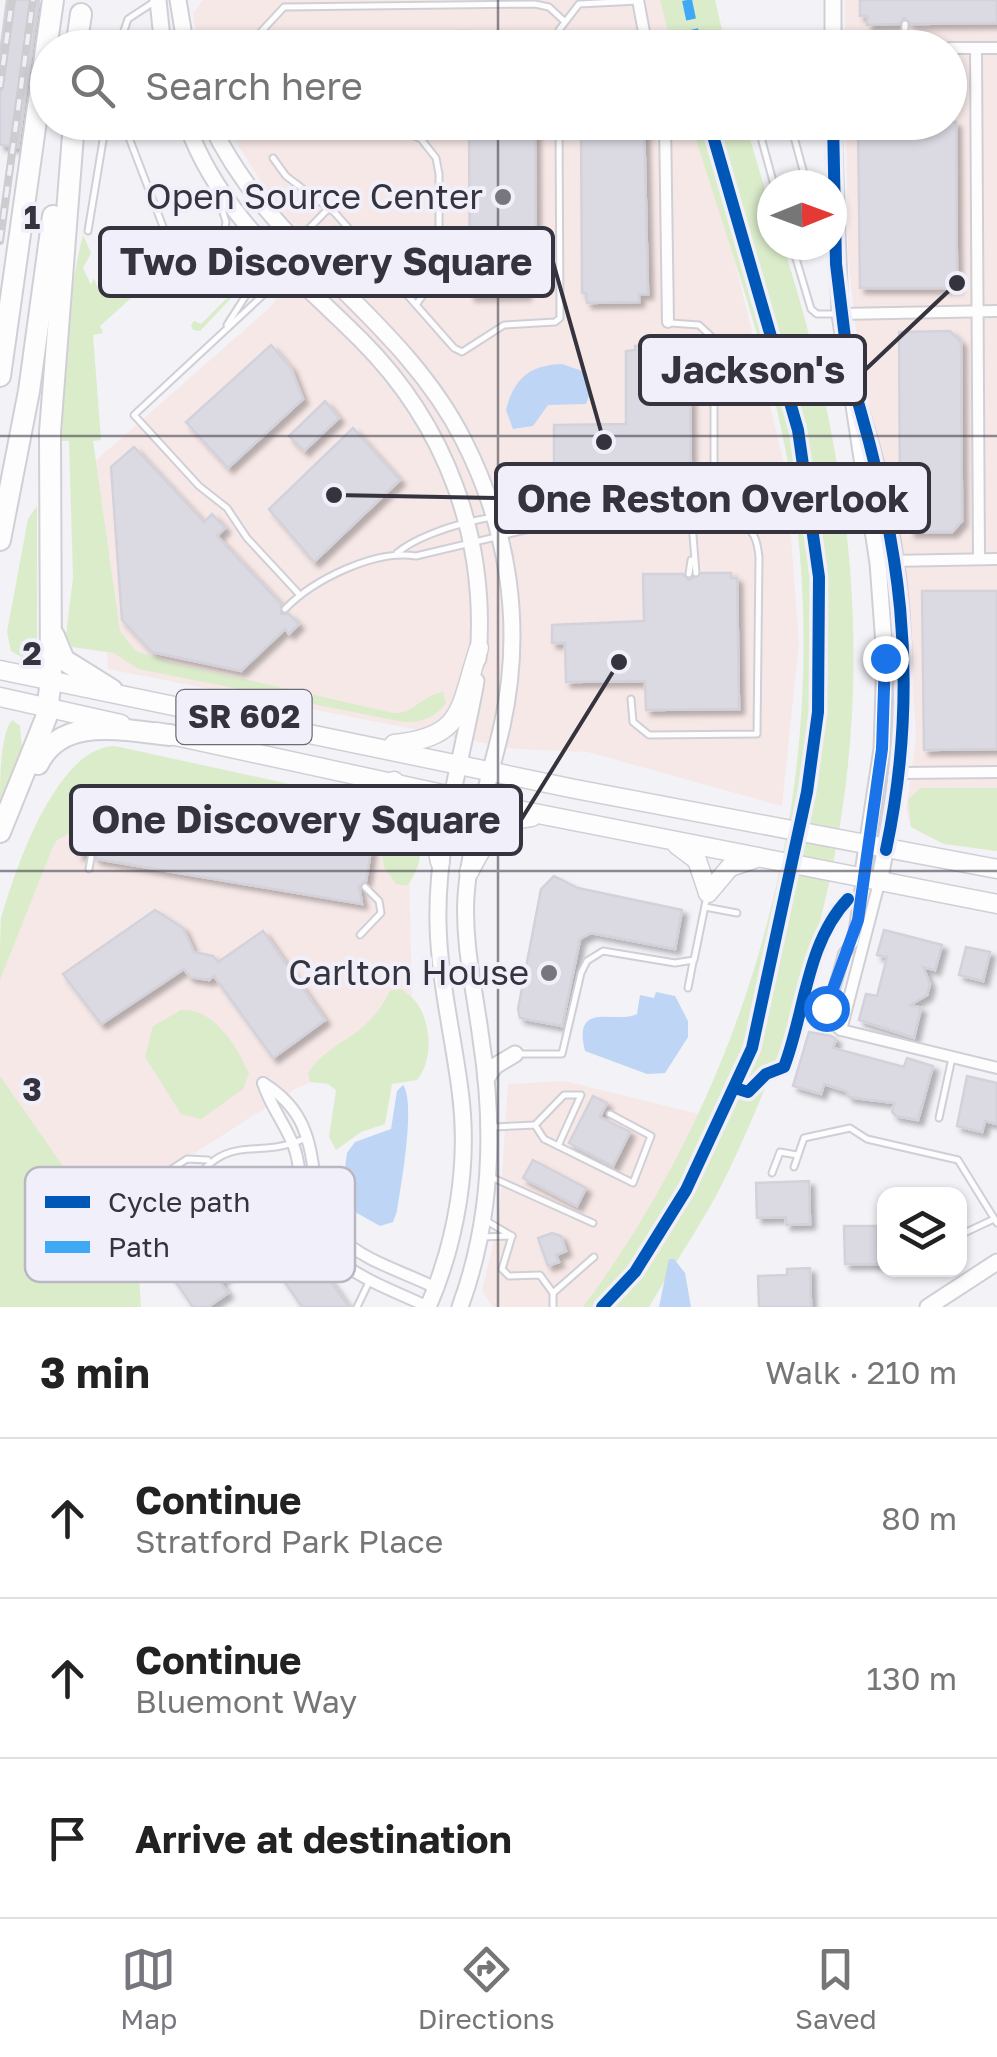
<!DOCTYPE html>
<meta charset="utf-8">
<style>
body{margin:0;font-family:"Golos Text",sans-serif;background:#f6f6f6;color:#222}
.controls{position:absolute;right:30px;bottom:30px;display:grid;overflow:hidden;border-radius:20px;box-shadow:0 2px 8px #0004}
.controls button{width:90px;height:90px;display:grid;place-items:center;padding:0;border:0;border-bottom:2px solid #e0e0e0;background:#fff;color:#222;font:50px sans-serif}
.compass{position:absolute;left:757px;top:170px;width:90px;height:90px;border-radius:50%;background:#fff;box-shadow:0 2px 8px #0004;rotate:89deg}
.stop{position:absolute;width:30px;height:30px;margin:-22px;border:8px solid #1a73e8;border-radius:50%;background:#fff}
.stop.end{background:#1a73e8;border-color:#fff;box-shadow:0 2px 10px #0008}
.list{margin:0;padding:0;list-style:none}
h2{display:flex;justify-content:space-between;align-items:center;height:130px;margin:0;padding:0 40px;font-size:42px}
h2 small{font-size:32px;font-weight:400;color:#767676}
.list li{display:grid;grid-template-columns:65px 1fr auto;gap:30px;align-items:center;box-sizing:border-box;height:160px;padding:0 40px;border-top:2px solid #e0e0e0}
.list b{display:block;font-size:38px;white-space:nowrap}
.list p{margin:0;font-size:32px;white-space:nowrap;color:#767676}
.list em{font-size:32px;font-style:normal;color:#767676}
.icon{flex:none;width:55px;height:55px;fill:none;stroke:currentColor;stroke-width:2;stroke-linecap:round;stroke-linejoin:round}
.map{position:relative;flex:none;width:997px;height:1307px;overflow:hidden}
.search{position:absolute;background:#fff;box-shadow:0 2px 8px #0004;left:30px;right:30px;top:30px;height:110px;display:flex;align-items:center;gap:25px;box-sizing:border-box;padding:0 35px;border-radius:55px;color:#767676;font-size:38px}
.sheet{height:610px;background:#fff}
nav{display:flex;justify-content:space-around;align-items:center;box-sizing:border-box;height:140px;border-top:2px solid #e0e0e0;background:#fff;font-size:28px;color:#767676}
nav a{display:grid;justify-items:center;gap:5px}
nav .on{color:#77767f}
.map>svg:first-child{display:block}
.commercial{fill:#f6e8e7}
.green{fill:#dbeccb}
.water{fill:#bed5f5}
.building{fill:#dbdae3;stroke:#d3d2da;stroke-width:2.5;filter:url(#shadow)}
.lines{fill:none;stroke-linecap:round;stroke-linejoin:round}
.lane-casing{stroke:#d0cfd6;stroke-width:9}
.street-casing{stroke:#d0cfd6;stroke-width:14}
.secondary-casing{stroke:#d0cfd6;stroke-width:19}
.primary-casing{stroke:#d0cfd6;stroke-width:21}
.highway-casing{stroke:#d0cfd6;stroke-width:24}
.lane{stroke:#fdfdfe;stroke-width:5}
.street{stroke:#fdfdfe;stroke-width:10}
.secondary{stroke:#fdfdfe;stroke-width:15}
.primary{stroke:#fdfdfe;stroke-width:18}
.highway{stroke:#fdfdfe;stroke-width:20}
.rail-casing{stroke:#cdcdcf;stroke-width:8}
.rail{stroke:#f1effa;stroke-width:4;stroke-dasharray:11;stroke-linecap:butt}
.quiet{stroke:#3fa9f5;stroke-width:10;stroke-dasharray:20 10;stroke-linecap:butt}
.cycleway-casing{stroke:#f1effa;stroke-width:19}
.cycleway{stroke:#0057b8;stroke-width:12}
.route{stroke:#1a73e8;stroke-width:12}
.grid{fill:none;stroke:#35333e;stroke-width:2.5;stroke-opacity:0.55}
.poi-dot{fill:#77767f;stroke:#f1effa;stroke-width:4}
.labels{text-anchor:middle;stroke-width:8;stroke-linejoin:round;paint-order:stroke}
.shield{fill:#f1effa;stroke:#6d6b76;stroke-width:2.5}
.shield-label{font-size:32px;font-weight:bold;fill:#35333e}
.poi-label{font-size:35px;fill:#35333e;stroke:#f1effa;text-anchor:end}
.key{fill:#f1effa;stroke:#b9b7c2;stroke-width:2.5}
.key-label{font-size:28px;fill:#35333e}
.grid-label{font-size:32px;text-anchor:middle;font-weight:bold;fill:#35333e;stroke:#f1effa;stroke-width:8;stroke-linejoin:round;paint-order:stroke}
.leader{fill:none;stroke:#35333e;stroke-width:4}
.callout-dot{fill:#35333e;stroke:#f1effa;stroke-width:4}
.callout{fill:#f1effa;stroke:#35333e;stroke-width:4}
.callout-label{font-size:38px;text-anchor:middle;font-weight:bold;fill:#35333e}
</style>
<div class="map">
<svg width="997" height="1307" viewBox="0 0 997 1307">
<defs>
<filter id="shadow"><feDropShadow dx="5" dy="5" stdDeviation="2.5" flood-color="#0004"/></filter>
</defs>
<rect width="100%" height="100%" fill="#f2f2f7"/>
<g class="commercial">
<polygon points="203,0 671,0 683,47 198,47 193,13"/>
<polygon points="845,0 997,0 997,851 944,844 911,827 906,810 916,738 907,591 857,341 848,257 846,123 950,122 950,48 845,47"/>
<polygon points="224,123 701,123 786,472 799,642 782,806 588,752 515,749 108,669 93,463 267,310 319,251 276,205"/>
<polygon points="80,763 408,826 413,1042 297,1088 91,1219 0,1110 0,944"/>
<polygon points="564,1081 703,1115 646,1227 590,1307 493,1307 482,1291 499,1219 508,1084"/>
</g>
<g class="green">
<polygon points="660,0 715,0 726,47 672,47"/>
<path d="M 691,123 L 745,123 L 772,212 L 772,245 L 783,245 C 889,577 879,853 729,1170 C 707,1217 675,1262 649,1307 L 583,1307 C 749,1084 828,800 797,524 C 782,387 731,254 691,123 Z"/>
<path d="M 83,235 L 91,253 L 83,268 L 91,285 L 94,278 L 100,294 L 104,284 L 121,279 L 126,284 L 154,258 L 161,239 C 183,277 203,270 233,245 L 254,274 L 200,331 L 193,330 L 191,325 L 194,321 L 201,324 L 242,283 L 236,277 L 243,270 L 234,260 L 218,274 L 210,269 L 190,287 L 194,295 L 166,267 L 100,326 L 103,333 L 93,335 L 101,440 L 93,441 L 120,631 L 136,651 L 169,662 L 393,713 C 414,714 422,695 443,692 L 446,703 C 436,718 420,723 403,722 L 138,669 L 114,653 L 72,647 L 66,635 L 73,578 L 69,441 L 62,441 C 63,373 67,296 83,235 Z"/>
<polygon points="37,506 37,650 29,661 11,651 7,632 28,519"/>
<path d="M 12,720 L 20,726 L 22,747 L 0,803 C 0,780 0,735 12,720 Z"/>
<path d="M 115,746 L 399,808 C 427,826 426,862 407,886 L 396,884 L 384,867 L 380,840 L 85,790 L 74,831 L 57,840 L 52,849 L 0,980 C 0,961 0,936 1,918 C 15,870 56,747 115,746 Z"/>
<polygon points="921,788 997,788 997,851 944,844 911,827 908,799"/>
<path d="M 400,989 C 431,1003 437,1056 417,1080 L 392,1084 L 385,1124 L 361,1132 L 336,1150 L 329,1137 L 336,1090 L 328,1084 L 310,1082 L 308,1074 C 326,1041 366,1041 390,991 Z"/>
<path d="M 181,1010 C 215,1008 237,1047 249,1074 L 243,1089 L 201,1119 L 181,1114 L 145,1057 L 153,1026 Z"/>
<polygon points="0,1076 139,1275 141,1307 0,1307"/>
</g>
<g class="water">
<path d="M 562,364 L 585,372 L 590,393 L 586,404 L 548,405 L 533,426 L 513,429 L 506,410 C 514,378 530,365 562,364 Z"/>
<path d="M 656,992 L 675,996 L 688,1021 L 688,1037 L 665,1073 L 647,1074 L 585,1051 C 572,999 617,1025 637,1014 L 640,995 L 654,998 Z"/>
<path d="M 403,1085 C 416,1103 401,1186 397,1211 L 393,1222 L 380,1226 L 348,1208 L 344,1175 L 347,1153 L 355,1142 L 391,1129 L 397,1091 Z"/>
<polygon points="669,1259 674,1259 685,1273 691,1307 659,1307"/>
</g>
<g class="building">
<polygon points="7,0 39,0 18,147 0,145 0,53"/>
<polygon points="860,0 997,0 997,23 911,24 904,18 899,24 867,25 868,16 860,16"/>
<polygon points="468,31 468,48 299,48 299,35"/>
<polygon points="480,122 535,122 536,270 526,270 526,295 470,296 469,125"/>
<polygon points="581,122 644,122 648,294 639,294 639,302 587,303 586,293 582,293"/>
<polygon points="858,122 956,122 957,288 860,288"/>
<polygon points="950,331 961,342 962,521 952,532 910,532 910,502 902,502 900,490 899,332"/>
<polygon points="271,345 291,368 303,399 228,468 186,422"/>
<polygon points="683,345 683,353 690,353 691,492 676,486 671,493 650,493 650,482 541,481 541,464 554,464 554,425 626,424 626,351 635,350 635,346"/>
<polygon points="325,401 339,418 304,451 289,436"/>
<polygon points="353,428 400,480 314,562 269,509"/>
<polygon points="134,447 204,522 212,514 225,528 217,536 281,604 281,614 289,614 299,624 289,634 285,629 241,671 152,652 122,620 111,467"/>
<polygon points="702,573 731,573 731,578 737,578 739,709 646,710 645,681 566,682 565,643 552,643 552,625 644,621 643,574 683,574 689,580"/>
<polygon points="922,591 997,591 997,749 924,750"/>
<polygon points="88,794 372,843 366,881 359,886 362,904 97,859 91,852 78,855"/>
<polygon points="554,876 578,888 682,910 675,949 591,933 580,939 562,1026 520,1018 518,1009 541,889"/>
<polygon points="155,910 183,928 194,952 213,956 218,962 263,931 325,1020 273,1058 214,976 209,980 190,977 184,969 101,1024 63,974"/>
<polygon points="884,930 942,945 935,970 923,967 930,984 927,995 910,1005 921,1008 914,1038 859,1020 866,994 877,996 887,957 877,955"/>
<polygon points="966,947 990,952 983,981 959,975"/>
<polygon points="809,1032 831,1036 836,1039 833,1048 904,1067 907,1058 933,1066 918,1120 896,1116 892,1112 894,1103 849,1097 846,1091 824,1084 821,1094 793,1086"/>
<polygon points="967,1076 997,1083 997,1124 985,1121 982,1132 957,1126"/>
<polygon points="593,1096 607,1103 600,1117 630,1132 613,1166 569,1143"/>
<polygon points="533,1160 586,1188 577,1206 523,1178"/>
<polygon points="809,1181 810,1224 786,1225 786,1217 757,1218 756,1183"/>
<polygon points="149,1182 201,1255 246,1225 239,1215 269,1195 349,1307 302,1307 263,1250 219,1281 228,1293 208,1307 193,1307 121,1202"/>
<polygon points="844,1226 877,1226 878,1264 845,1264"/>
<polygon points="552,1233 561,1236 566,1251 556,1255 559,1262 548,1266 538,1238"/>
<polygon points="810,1268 811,1307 759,1307 758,1276 787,1275 787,1269"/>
</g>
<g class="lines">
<defs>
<g id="lane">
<polyline points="118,48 128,19 154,2"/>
<polyline points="124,48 133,40 157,34"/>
<polyline points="246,48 284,7 535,4 549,7 563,20"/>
<polyline points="558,48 559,30 579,4 638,1"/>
<polyline points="904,48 905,24"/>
<polyline points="123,122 167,237 180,254 206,258 222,245 226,222 219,199"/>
<polyline points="253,122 256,129 389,125 421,139 436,158 439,174 439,272 416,305"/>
<polyline points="765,122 762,141 774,185"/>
<polyline points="790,122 807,185"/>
<polyline points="273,158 286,176 335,213 454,348 462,352 504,325 555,322 560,318 559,122"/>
<polyline points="88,231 106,122"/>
<polyline points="792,245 811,309 817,314 837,314"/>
<polyline points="671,323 699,325 714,339 714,523"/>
<polyline points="227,325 250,289 329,208"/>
<polyline points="675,523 677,492"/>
<polyline points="692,523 696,573"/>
<path d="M 397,553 C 426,528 519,503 554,522"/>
<polyline points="689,574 691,560"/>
<polyline points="299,594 247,538 227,508 199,486 134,415 333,230 348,231"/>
<path d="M 285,609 C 313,580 375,549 416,556 L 555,523 L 736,522 C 754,529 757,538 759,557 L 757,734 L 649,735 L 633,722 L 631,699"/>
<polyline points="89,869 91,858"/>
<polyline points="705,907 737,913"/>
<polyline points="360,935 381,913 379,901 365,887"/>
<polyline points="688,988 693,962"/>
<polyline points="518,1054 562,1054 581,973 587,961 603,951 675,963 694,960 707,896"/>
<polyline points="939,1118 952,1058"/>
<polyline points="535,1125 564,1095 581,1095 558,1146"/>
<polyline points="494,1127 535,1125 544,1139 633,1183 651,1136 610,1114"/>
<polyline points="794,1167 804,1138 850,1128 867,1139 958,1160 997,1223"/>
<polyline points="772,1173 780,1152 797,1155"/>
<path d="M 198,1174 C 214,1182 226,1190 221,1209 L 206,1219 L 194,1204 L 190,1186 C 231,1129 253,1162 306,1138"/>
<polyline points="491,1177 593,1223"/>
<polyline points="206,1219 190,1227 155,1180 187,1159 208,1160"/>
<polyline points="485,1220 512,1236"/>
<polyline points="960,1235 994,1219"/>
<polyline points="512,1236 502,1269 509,1276 540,1275 553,1293 553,1307"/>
<polyline points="481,1237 512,1236"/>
<polyline points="553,1293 594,1257"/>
<polyline points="357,1307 369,1282"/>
</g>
<g id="street">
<polyline points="638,0 647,48"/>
<polyline points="836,48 844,40 866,40 888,48"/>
<polyline points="950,48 997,48"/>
<polyline points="976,48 979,559"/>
<polyline points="665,122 668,322"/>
<polyline points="840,314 997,311"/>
<polyline points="889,561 997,559"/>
<polyline points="900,773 997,772"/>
<polyline points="862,879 853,942 844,954 826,1018 841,1030 997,1068"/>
<polyline points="841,1030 879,883"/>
<path d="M 263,1083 C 271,1109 289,1128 296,1153 C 301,1174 302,1195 307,1215 C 322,1268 383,1285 428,1307"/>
<path d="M 263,1083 C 335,1127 296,1191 340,1237 C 363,1261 407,1273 436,1288"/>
</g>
<g id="secondary">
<polyline points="158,0 163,48"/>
<polyline points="178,0 186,48"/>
<polyline points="833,48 833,0"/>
<path d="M 186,122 C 220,217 293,272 361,340 C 446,425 488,538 478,659"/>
<path d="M 210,122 C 269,250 400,315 463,439 C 509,529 524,627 502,726 C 489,782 470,838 466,896 C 463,944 475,992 481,1039 C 495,1129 492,1220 460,1307"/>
<polyline points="833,122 840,314 878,563 885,658 882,749 862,879"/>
<path d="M 860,409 C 914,578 914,710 879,883"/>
<polyline points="486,1079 495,1066 515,1054"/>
<path d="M 428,1307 C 457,1240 470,1162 460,1090 C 453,1035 439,979 438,923 C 436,841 462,761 476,681"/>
<polyline points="928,1307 997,1262"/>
</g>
<g id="primary">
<polyline points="0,670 575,789 997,869"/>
<polyline points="0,697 121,724"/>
<polyline points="157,732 498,806 997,904"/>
<path d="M 394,744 C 465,737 459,708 479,648"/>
<polyline points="394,781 432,821 440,862"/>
<polyline points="677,845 697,860 708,893"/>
<path d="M 469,872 C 484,843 495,820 532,817"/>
<polyline points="708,893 730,867 754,859"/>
</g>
<g id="highway">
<polyline points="76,48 81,14"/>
<polyline points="0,376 53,0"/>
<polyline points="0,540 29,391 53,216"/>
<polyline points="54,636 64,660 112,690"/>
<path d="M 38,764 C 62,714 125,731 170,735"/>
<polyline points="0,832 46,718 51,680 50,432 74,122"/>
</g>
</defs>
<use href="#lane" class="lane-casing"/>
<use href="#street" class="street-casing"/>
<use href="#secondary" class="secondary-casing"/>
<use href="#primary" class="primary-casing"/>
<use href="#highway" class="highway-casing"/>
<use href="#lane" class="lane"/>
<use href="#street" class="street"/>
<use href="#secondary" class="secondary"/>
<use href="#primary" class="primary"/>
<use href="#highway" class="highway"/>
<defs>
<g id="rail">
<polyline points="0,87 12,0"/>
<polyline points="0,241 33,0"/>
</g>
</defs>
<use href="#rail" class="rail-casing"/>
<use href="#rail" class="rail"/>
<polyline class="quiet" points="687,0 697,48"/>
<defs>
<g id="cycleway">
<polyline points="833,122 836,264 851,387"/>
<path d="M 849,372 C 900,536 922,680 886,850"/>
<path d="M 735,1088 L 748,1092 L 766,1074 L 784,1067 C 805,1013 806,943 848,899"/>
<polyline points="602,1307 635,1272 686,1190 752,1048 807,792 818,712 819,577 798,430 709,122"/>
</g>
</defs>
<use href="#cycleway" class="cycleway-casing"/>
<use href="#cycleway" class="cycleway"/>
</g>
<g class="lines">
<polyline class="route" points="826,1008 858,920 882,749 885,658"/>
</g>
<path class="grid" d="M 498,0 L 498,48M 498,122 L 498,1307M 0,436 L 997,436M 0,871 L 997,871"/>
<g class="poi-dot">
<circle cx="503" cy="197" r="10"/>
<circle cx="549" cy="973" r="10"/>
</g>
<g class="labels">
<rect class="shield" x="176.5" y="690" width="135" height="54" rx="8"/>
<g class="shield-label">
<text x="244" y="728">SR 602</text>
</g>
<g class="poi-label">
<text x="483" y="209">Open Source Center</text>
<text x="529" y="985">Carlton House</text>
</g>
</g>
<rect x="25" y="1167" width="330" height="115" rx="15" class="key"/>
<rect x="45" y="1196" width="45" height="12" fill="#0057b8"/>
<rect x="45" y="1241" width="45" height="12" fill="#3fa9f5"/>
<g class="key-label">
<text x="108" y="1212">Cycle path</text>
<text x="108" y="1257">Path</text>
</g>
<g class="grid-label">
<text x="32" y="229">1</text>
<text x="32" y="665">2</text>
<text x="32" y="1101">3</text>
</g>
<path class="leader" d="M604 442L553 262M957 283L865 370M334 495L496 498M619 662L521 820"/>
<g class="callout-dot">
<circle cx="604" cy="442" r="10"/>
<circle cx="957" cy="283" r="10"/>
<circle cx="334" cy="495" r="10"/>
<circle cx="619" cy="662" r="10"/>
</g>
<g class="callout">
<rect x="100" y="228" width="453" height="68" rx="10"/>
<rect x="640" y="336" width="225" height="68" rx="10"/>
<rect x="496" y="464" width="433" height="68" rx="10"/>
<rect x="71" y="786" width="450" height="68" rx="10"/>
</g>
<g class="callout-label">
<text x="326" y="275">Two Discovery Square</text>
<text x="753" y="383">Jackson's</text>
<text x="713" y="512">One Reston Overlook</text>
<text x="296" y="833">One Discovery Square</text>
</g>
</svg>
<div class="controls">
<button><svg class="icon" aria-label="layers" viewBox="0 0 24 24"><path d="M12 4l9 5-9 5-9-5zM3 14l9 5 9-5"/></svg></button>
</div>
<svg class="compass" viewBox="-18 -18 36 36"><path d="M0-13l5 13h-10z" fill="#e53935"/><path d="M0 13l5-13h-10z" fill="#767676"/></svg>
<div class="stop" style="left:826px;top:1008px"></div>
<div class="stop end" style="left:885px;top:658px"></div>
<div class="search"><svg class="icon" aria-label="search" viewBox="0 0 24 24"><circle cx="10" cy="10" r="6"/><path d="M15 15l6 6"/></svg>Search here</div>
</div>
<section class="sheet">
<h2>3 min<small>Walk · 210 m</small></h2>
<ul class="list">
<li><svg class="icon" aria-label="ahead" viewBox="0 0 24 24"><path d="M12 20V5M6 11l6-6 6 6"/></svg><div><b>Continue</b><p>Stratford Park Place</p></div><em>80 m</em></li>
<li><svg class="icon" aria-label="ahead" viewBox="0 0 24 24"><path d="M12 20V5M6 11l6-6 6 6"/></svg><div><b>Continue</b><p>Bluemont Way</p></div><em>130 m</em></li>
<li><svg class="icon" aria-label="arrive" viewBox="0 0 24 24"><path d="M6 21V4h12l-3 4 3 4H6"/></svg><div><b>Arrive at destination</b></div></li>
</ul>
</section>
<nav>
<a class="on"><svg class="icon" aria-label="map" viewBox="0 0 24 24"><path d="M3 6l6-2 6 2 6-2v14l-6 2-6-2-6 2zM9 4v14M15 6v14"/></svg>Map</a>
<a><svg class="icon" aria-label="directions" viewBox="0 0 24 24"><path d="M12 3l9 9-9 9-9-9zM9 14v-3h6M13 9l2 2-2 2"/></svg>Directions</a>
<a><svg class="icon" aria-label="saved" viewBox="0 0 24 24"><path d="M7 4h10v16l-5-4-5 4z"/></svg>Saved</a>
</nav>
